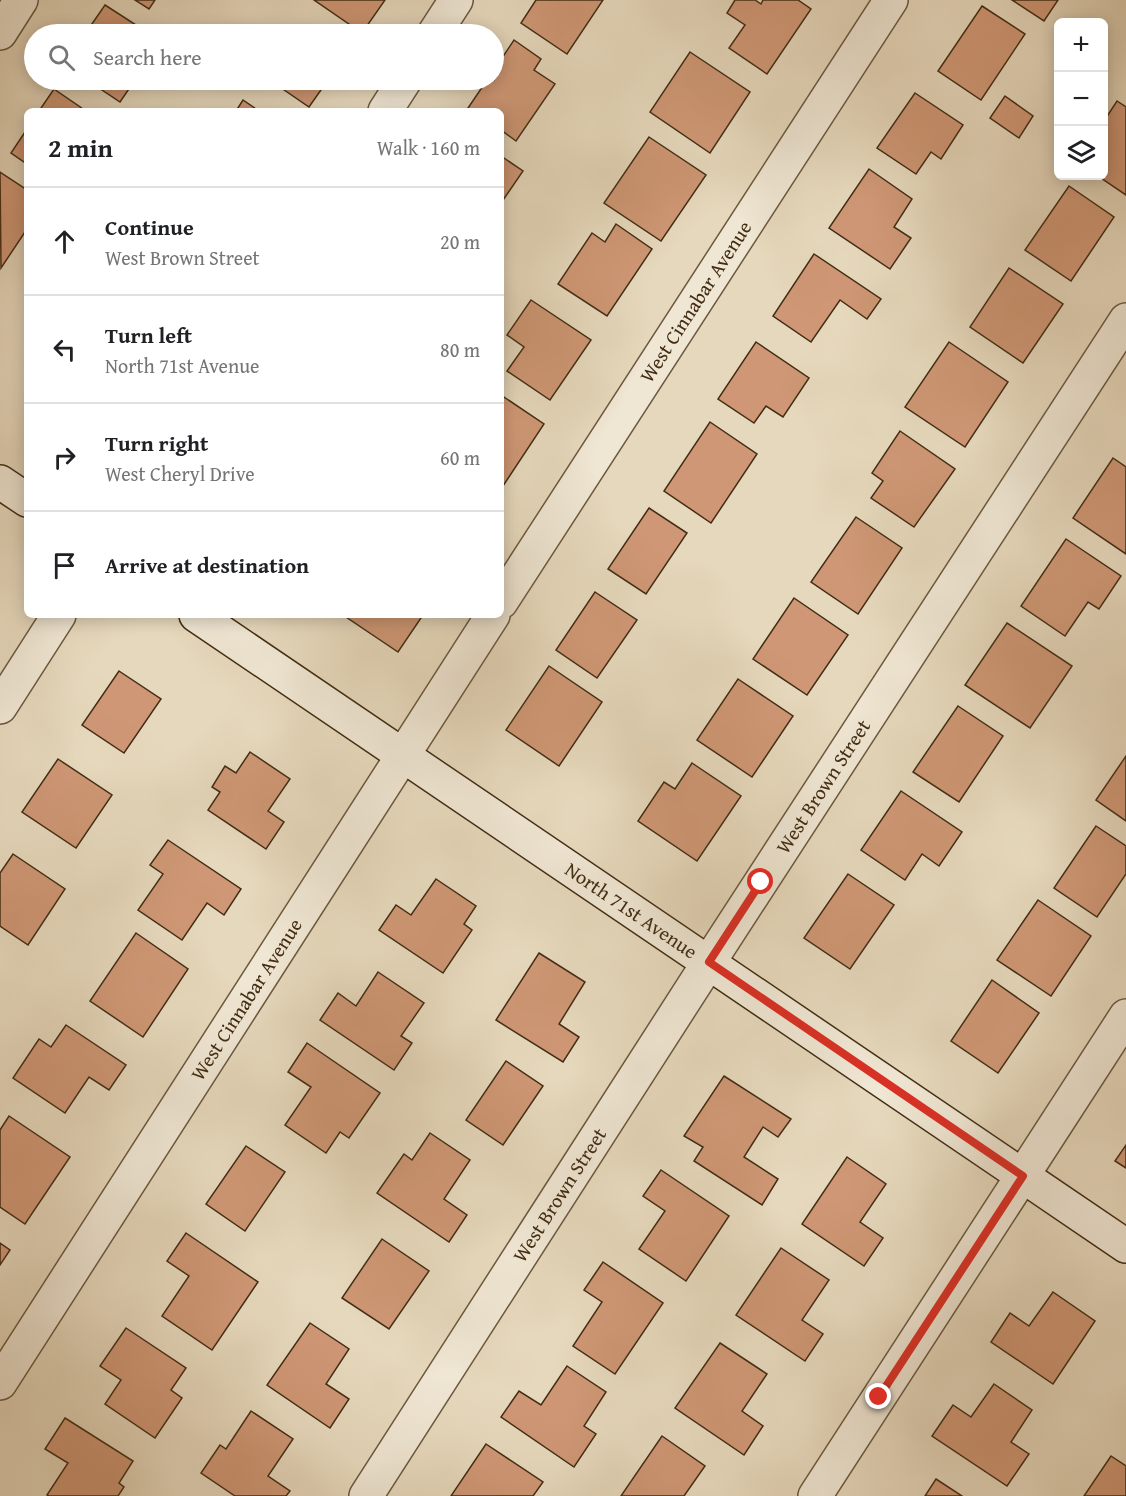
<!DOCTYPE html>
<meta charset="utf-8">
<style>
body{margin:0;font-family:"Gentium Book Plus",serif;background:#f6f6f6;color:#202124}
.controls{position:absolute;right:18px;top:18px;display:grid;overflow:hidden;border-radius:9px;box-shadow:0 3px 15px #0003}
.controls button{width:54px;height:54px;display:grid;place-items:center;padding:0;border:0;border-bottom:2px solid #e0e0e0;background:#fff;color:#202124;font:30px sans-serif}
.stop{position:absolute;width:18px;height:18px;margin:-14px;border:4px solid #d93025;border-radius:50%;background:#fff}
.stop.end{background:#d93025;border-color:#fff;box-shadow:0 2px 6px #0008}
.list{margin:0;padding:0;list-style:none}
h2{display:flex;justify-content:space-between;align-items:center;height:78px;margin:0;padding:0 24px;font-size:26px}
h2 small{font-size:20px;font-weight:400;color:#757577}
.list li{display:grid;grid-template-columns:39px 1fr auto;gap:18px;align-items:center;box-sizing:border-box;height:108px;padding:0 24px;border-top:2px solid #e0e0e0}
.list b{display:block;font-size:22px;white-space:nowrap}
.list p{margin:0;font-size:20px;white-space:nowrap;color:#757577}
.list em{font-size:20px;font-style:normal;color:#757577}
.icon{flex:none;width:33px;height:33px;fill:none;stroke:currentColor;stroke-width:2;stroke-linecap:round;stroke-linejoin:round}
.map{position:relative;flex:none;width:1126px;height:1496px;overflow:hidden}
.search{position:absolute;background:#fff;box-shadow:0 3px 15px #0003;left:24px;top:24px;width:480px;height:66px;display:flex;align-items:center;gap:15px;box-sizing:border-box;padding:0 21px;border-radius:33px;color:#757577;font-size:22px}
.panel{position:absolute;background:#fff;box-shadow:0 3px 15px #0003;left:24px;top:108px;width:480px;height:510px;border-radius:9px}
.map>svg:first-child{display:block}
.building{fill:#cf9775;stroke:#422d14;stroke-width:1.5}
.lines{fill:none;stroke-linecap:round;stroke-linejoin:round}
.street-casing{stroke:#6b583e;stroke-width:36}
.secondary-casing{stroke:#422d14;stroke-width:36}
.street{stroke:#efe6d3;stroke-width:33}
.secondary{stroke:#efe6d3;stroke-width:33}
.route{stroke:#d93025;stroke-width:8}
.labels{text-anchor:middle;stroke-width:5;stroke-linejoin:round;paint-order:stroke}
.street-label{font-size:20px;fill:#422d14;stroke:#efe6d3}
</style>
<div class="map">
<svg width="1126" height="1496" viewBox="0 0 1126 1496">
<rect width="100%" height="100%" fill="#e6d8bc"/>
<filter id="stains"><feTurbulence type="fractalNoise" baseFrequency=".00333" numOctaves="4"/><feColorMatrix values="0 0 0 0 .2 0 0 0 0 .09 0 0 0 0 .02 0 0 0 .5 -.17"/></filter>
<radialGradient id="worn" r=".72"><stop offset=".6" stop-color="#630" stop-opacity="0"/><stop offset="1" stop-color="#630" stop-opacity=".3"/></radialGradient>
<g class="building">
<polygon points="135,0 155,0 149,9"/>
<polygon points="314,0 385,0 362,33"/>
<polygon points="536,0 603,0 567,54 521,23"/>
<polygon points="735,0 755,0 761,4 763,0 798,0 811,9 767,74 729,48 745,25 727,13"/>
<polygon points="1012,0 1058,0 1044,21"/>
<polygon points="105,5 150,34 85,34"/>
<polygon points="982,6 1025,34 981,100 938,71"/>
<polygon points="308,25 322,34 302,34"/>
<polygon points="514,40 541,59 534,70 555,84 516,141 501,130 501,111 473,111 468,108 487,80 494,80 494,70"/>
<polygon points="690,52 750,92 710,153 650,112"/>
<polygon points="87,80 135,80 120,102"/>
<polygon points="272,80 328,80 309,107 271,81"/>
<polygon points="54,89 86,111 39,111"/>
<polygon points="915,93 963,125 941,159 931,152 916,174 877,148"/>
<polygon points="1005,96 1033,116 1019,138 990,118"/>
<polygon points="243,100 259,111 236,111"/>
<polygon points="1117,101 1126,107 1126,195 1098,176 1104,176 1104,121"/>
<polygon points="27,129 27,164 11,153"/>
<polygon points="649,137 706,175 661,241 604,203"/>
<polygon points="501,156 523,171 501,203"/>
<polygon points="869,169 912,199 894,227 911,238 890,269 829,228"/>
<polygon points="0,172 27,190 27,229 1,268"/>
<polygon points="1069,186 1114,217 1071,281 1025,250"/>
<polygon points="616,224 652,249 607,316 558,284 592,233 605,242"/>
<polygon points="814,254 881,299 867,319 840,300 811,342 773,316"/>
<polygon points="1009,268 1063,304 1023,363 970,327"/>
<polygon points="531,300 591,340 550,400 507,371 524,347 507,335"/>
<polygon points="756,342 809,378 783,417 766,406 754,423 718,399"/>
<polygon points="949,342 1008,382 965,447 905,407"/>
<polygon points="501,395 544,424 501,489"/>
<polygon points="710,422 757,454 711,523 664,491"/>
<polygon points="900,431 955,469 914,527 871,498 883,481 872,473"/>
<polygon points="1113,458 1126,467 1126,554 1073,518"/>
<polygon points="649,508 687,533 646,594 608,569"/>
<polygon points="856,517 902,548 858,614 811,582"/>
<polygon points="1066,539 1121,576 1099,609 1088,602 1065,636 1021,606"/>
<polygon points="595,592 637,620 597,678 556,650"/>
<polygon points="794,598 848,635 807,695 753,659"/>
<polygon points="343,615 423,615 398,652"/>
<polygon points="1007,623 1072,666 1030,728 965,685"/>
<polygon points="549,666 602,702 559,766 506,730"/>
<polygon points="119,671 161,699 124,753 82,725"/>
<polygon points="738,679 793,716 752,777 697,740"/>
<polygon points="958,706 1003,736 959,802 913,772"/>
<polygon points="250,752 290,779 268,811 284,822 266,849 208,810 220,792 212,787 225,766 236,773"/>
<polygon points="1126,756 1126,821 1096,800"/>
<polygon points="58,759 112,795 76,848 22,812"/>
<polygon points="692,763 741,796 697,861 638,821 664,782 675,789"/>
<polygon points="901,791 962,832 939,866 922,854 905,880 861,850"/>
<polygon points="1096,826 1126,846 1126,874 1097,917 1054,888"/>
<polygon points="168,840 241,889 224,915 207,903 182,940 138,910 163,874 150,865"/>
<polygon points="13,854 65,889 28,945 0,926 0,873"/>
<polygon points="848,874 894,905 850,969 804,938"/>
<polygon points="436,879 476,906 464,924 472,930 443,973 379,930 396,905 411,915"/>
<polygon points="1038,900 1091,936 1051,996 997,960"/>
<polygon points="136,933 188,969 143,1037 90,1001"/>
<polygon points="539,953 585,982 559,1024 579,1037 563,1062 496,1020"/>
<polygon points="378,972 424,1003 401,1036 412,1043 394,1070 320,1020 338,993 356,1006"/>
<polygon points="992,980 1039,1013 998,1073 951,1041"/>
<polygon points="66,1025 126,1065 109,1090 89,1077 65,1113 13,1078 39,1039 51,1047"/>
<polygon points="307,1043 380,1093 349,1138 340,1132 326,1153 285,1125 311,1087 288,1072"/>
<polygon points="506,1061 543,1086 503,1145 466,1120"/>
<polygon points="724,1076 791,1119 778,1137 763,1127 744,1157 778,1179 762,1205 694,1161 703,1147 684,1136"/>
<polygon points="9,1116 70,1157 25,1224 0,1207 0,1130"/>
<polygon points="430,1133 470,1160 444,1199 467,1215 449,1242 377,1193 404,1154 412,1160"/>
<polygon points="1126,1145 1126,1168 1115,1161"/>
<polygon points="246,1146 285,1172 245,1231 206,1204"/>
<polygon points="847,1157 886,1184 860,1222 883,1238 864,1266 802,1224"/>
<polygon points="661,1170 729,1216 686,1281 639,1249 665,1211 643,1196"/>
<polygon points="186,1233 258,1282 212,1350 162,1316 189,1276 167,1261"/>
<polygon points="382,1239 429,1271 389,1329 342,1298"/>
<polygon points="0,1243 10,1250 0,1265"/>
<polygon points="781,1248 829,1280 802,1320 823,1334 805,1361 736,1315"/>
<polygon points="603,1262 663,1303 615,1374 573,1346 602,1302 584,1290"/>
<polygon points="1053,1292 1095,1321 1053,1384 991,1342 1010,1313 1029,1326"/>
<polygon points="310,1323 349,1349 326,1384 349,1399 330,1428 267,1385"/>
<polygon points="126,1328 186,1368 171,1390 182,1398 155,1438 105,1404 121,1380 100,1366"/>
<polygon points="720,1343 767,1374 742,1411 763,1426 744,1455 675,1408"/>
<polygon points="567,1366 606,1392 584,1426 596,1434 574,1467 501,1417 519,1391 541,1405"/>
<polygon points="994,1384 1032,1410 1011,1442 1029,1454 1007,1486 932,1436 953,1405 971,1417"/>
<polygon points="251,1411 293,1439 268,1476 290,1491 286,1496 235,1496 201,1473 220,1445 226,1449"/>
<polygon points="65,1418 133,1461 119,1483 124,1487 118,1496 49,1496 47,1495 68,1463 45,1449"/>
<polygon points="662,1436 705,1466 684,1496 621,1496"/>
<polygon points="486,1444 543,1482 533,1496 451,1496"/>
<polygon points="1111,1456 1126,1466 1126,1496 1084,1496"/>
<polygon points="936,1479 962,1496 925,1496"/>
</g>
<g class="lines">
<defs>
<g id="street">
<polyline points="0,33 21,0"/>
<polyline points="434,34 456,0"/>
<polyline points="385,111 405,80"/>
<path id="s1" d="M 501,602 L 891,0"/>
<polyline points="0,707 59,615"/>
<path id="s2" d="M 0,1383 L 493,615"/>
<path id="s3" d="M 366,1496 L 709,962 L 1126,320"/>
<polyline points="815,1496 1126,1016"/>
</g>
<g id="secondary">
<polyline points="0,482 27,500"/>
<path id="s4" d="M 196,615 L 1126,1246"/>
</g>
</defs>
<use href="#street" class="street-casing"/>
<use href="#secondary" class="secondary-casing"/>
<use href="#street" class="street"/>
<use href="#secondary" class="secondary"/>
</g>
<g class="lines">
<polyline class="route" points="761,882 709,962 1023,1176 879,1397"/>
</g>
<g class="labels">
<g class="street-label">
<text dy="7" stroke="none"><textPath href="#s1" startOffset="358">West Cinnabar Avenue</textPath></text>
<text dy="7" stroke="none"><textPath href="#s3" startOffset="844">West Brown Street</textPath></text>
<text dy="7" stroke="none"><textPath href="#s4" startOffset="526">North 71st Avenue</textPath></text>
<text dy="7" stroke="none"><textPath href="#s2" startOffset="456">West Cinnabar Avenue</textPath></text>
<text dy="7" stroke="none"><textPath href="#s3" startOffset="358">West Brown Street</textPath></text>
</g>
</g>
<rect width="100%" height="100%" filter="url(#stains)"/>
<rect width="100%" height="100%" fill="url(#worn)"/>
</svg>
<div class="controls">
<button>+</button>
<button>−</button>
<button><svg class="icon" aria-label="layers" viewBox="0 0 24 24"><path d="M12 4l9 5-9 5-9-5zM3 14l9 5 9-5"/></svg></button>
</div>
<div class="stop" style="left:761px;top:882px"></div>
<div class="stop end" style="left:879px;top:1397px"></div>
<div class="search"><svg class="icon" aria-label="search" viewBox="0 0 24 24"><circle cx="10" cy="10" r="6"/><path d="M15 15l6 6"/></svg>Search here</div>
<section class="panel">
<h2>2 min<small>Walk · 160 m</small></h2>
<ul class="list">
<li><svg class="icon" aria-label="ahead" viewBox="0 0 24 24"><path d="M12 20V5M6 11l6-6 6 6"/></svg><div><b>Continue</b><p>West Brown Street</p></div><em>20 m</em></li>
<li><svg class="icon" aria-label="left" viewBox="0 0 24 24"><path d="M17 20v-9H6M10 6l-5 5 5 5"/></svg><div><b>Turn left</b><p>North 71st Avenue</p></div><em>80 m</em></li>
<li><svg class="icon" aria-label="right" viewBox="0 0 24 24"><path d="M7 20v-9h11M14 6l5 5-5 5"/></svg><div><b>Turn right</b><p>West Cheryl Drive</p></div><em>60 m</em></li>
<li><svg class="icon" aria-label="arrive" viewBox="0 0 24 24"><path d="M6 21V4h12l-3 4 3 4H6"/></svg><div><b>Arrive at destination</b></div></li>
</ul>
</section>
</div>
